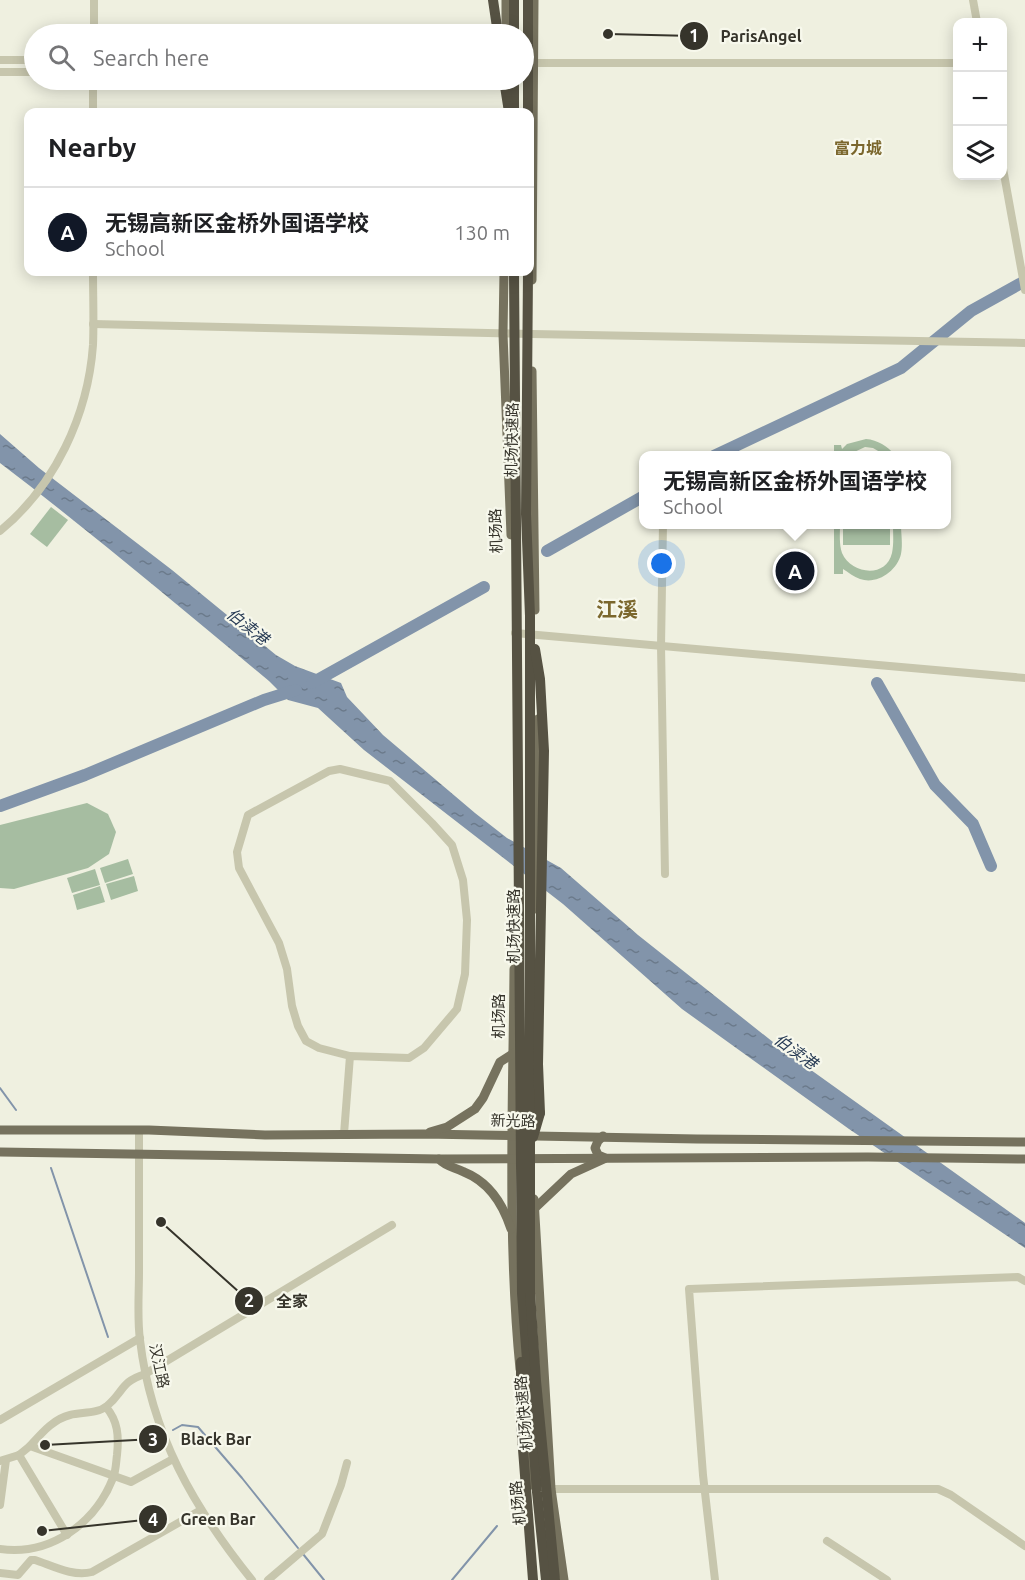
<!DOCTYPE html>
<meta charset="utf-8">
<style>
body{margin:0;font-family:Ubuntu,"Noto Sans SC",sans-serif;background:#f2f2f2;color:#202124}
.controls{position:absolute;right:18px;top:18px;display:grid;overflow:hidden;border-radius:12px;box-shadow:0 3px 15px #0003}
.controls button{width:54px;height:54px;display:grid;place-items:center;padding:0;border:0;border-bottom:2px solid #e0e0e0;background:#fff;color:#202124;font:30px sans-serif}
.you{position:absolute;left:662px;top:564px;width:21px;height:21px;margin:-15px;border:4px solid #fff;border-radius:50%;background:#1a73e8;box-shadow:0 0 0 9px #1a73e833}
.badge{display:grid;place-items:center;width:39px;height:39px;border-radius:50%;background:#111827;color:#fff;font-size:20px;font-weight:700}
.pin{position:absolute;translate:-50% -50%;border:3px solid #fff;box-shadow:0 2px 6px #0006}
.popup{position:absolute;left:639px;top:451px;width:312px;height:78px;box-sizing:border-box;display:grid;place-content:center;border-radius:12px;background:#fff;filter:drop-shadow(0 2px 4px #0005);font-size:20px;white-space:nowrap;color:#757577}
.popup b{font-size:22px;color:#202124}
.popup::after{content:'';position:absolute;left:50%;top:100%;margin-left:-12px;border:12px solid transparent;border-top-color:#fff}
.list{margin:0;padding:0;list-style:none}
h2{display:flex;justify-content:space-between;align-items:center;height:78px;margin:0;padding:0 24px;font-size:26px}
h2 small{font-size:20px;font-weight:400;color:#757577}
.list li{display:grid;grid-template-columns:39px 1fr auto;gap:18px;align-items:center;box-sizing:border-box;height:90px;padding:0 24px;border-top:2px solid #e0e0e0}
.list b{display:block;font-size:22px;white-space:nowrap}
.list p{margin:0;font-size:20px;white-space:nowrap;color:#757577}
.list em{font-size:20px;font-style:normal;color:#757577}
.icon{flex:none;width:33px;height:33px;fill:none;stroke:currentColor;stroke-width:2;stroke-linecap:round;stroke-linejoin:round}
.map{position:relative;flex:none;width:1025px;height:1580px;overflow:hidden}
.search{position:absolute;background:#fff;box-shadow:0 3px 15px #0003;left:24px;top:24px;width:510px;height:66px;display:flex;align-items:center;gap:15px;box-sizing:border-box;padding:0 21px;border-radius:33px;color:#757577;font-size:22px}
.panel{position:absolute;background:#fff;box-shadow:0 3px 15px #0003;left:24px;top:108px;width:510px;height:168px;border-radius:12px}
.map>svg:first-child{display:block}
.park{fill:#a6bda1}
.water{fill:url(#water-ripples)}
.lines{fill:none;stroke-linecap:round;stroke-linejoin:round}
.stream{stroke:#8294aa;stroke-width:2}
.river{stroke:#8294aa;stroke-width:12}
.minor{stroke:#c7c6ad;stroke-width:8}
.major{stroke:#76725e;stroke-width:9}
.highway{stroke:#565243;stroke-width:10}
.highway-bridge{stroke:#565243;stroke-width:10}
.labels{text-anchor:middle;stroke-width:4.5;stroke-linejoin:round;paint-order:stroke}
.street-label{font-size:15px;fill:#36342b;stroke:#f7f8ec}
.neighbourhood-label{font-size:16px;font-weight:bold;fill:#7b672d;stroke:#f7f8ec}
.water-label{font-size:16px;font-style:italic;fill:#253953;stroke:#f7f8ec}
.district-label{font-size:21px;font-weight:bold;fill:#7b672d;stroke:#f7f8ec}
.leader{fill:none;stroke:#36342b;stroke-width:2}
.callout-dot{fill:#36342b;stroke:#f7f8ec;stroke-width:2}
.mark-label{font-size:18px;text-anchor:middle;font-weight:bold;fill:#fff}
.callout-label{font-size:16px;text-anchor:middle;font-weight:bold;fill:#36342b;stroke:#f7f8ec;stroke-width:4.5;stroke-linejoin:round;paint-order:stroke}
</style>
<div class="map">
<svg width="1025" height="1580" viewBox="0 0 1025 1580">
<defs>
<pattern id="water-ripples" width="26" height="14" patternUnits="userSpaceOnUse" patternTransform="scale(1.5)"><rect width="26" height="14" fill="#8294aa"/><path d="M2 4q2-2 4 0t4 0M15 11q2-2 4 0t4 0" fill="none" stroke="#6b7a8b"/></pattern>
</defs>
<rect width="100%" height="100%" fill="#eff0e0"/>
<g class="park">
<path d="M 866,439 C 878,440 887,446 895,455 L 885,455 L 873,448 L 865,447 L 848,455 L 834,455 L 834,445 L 841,445 L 842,449 L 847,444 Z"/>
<polygon points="51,507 68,520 47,547 30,534"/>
<path d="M 834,525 L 840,525 C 840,533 839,544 842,553 C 851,574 886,579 892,553 C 894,544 893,534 893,525 L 901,525 C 901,533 903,545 901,554 C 897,571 877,585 860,579 C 854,577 848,572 843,569 L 843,574 L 834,574 Z"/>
<rect x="843" y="525" width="47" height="20"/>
<polygon points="87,803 108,814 116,832 109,854 88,868 14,889 0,888 0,825"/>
<polygon points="128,859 133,874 105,883 100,868"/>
<polygon points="95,869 100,885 72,893 67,878"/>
<polygon points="134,876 138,891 111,900 106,884"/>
<polygon points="100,886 105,902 77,910 73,895"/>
</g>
<path class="water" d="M 0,434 L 39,468 L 172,570 L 276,655 L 295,666 L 341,683 L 347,697 L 383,735 L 475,813 L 507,838 L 561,868 L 638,935 L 783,1050 L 1025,1223 L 1025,1248 L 849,1129 L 682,1009 L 563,904 L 364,750 L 318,708 L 288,700 L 269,681 C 180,607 92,533 0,463 Z"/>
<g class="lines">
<g class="stream">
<polyline points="0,1088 16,1110"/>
<polyline points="51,1168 108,1337"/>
<polyline points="173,1430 182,1425 198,1427 242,1478 298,1548"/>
<polyline points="303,1554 324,1580"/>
<polyline points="452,1580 497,1526"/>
</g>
<g class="river">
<polyline points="714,456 901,368 971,311 1025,281"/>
<polyline points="547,551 644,496"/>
<polyline points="312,683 484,587"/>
<polyline points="877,683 935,785 973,824 991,866"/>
<polyline points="0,806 85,775 264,700 296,690"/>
</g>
<g class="minor">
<polyline points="973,0 977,22"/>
<polyline points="94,34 94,0"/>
<polyline points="0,60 34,60"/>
<polyline points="528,63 958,63"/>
<polyline points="0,72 34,72"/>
<polyline points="93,112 93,80"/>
<polyline points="1002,163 1025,290"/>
<polyline points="93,324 532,334 1025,343"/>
<polyline points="663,524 661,646 665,874"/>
<path d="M 0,531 C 55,486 88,415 93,345 C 94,321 93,296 93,272"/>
<polyline points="515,633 1025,678"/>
<path d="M 139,1130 C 139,1178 139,1225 139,1272 C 139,1294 137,1318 140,1340 C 151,1434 194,1508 252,1580"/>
<polyline points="344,1134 350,1056 409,1058 424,1048 457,1009 465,974 467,920 463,880 452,845 432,823 390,781 340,769 329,771 248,815 237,852 239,868 279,943 287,969 292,1006 298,1026 306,1041 319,1048 350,1056"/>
<polyline points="0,1420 140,1338"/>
<path d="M 30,1446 C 41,1434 53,1419 70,1415 C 82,1412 97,1414 107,1406 C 124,1392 120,1382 145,1374 L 392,1225"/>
<polyline points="19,1455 67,1535"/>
<polyline points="0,1461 19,1455 30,1446 131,1482 173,1459"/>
<polyline points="546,1489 938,1489 951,1495 1025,1546"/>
<polyline points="0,1505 6,1460"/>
<polyline points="827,1541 887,1580"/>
<path d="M 0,1549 C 50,1556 95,1524 113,1478 C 116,1471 116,1462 117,1455 C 119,1436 118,1421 106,1407"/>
<path d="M 0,1573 L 18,1575 L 31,1560 L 35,1560 C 53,1566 73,1577 92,1572 L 201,1510"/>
<polyline points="268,1580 322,1534 341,1485 347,1463"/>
<polyline points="715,1580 703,1475 689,1289 1018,1277 1025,1281"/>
</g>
<g class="major">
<polyline points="506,0 506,34"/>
<polyline points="504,272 503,334 511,535"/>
<polyline points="532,280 534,0"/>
<polyline points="532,371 535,610"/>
<polyline points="535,909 538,719"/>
<path d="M 514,969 C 513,1102 507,1236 520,1369"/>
<polyline points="0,1130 149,1130 265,1135 424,1134 697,1139 1025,1142"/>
<polyline points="430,1132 447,1127 475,1109 483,1098 500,1062 514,1053"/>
<polyline points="603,1136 598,1141 595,1148 598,1155 605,1158"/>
<polyline points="0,1152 439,1159 868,1157 1025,1159"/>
<path d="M 439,1159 C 446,1167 455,1167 464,1172 C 489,1182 503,1204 511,1229"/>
<polyline points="534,1199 551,1489 564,1580"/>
<polyline points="535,1208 571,1174 604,1159"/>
<polyline points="528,1451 531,1485"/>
</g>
<g class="highway">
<polyline points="493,0 498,34"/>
<polyline points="514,0 514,34"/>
<polyline points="514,80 514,112"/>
<polyline points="533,1137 540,1113"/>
</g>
<g class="highway-bridge">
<polyline points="528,0 528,112"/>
<polyline points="504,80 509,112"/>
<polyline points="514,272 522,1293 537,1492 546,1580"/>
<polyline points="528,272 526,514 530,616 530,1292 536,1381 555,1580"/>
<polyline points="535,649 540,679 544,751 538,1064 540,1113"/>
<polyline points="521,1362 521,1423 533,1580"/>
</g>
</g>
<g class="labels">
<g class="street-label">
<text transform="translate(512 440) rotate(-89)" y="5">机场快速路</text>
<text transform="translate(496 531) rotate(-92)" y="5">机场路</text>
<text transform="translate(514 926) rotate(-90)" y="5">机场快速路</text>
<text transform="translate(499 1016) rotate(-90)" y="5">机场路</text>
<text transform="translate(513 1121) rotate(1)" y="5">新光路</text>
<text transform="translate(159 1366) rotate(78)" y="5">汉江路</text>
<text transform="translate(524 1413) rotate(-95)" y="5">机场快速路</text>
<text transform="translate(518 1503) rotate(-96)" y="5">机场路</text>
</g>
<g class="neighbourhood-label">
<text x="858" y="154">富力城</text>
</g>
<g class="water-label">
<text transform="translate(248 626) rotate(38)" y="6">伯渎港</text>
<text transform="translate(796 1051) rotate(36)" y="6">伯渎港</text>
</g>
<g class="district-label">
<text x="617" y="617">江溪</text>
</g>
</g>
<path class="leader" d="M608 34L694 36M161 1222L249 1301M45 1445L153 1439M42 1531L153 1519"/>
<g class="callout-dot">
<circle cx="608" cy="34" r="6"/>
<circle cx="161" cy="1222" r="6"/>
<circle cx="45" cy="1445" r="6"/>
<circle cx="42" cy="1531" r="6"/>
<circle cx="694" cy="36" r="15"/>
<circle cx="249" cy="1301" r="15"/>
<circle cx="153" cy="1439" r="15"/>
<circle cx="153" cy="1519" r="15"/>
</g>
<g class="mark-label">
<text x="694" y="42">1</text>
<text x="249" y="1307">2</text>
<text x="153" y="1446">3</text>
<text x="153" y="1526">4</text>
</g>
<g class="callout-label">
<text x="761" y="42">ParisAngel</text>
<text x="292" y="1307">全家</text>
<text x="216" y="1445">Black Bar</text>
<text x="218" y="1525">Green Bar</text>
</g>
</svg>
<div class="controls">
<button>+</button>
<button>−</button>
<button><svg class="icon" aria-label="layers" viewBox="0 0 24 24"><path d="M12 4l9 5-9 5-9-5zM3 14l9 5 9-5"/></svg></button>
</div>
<div class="you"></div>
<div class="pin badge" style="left:795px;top:571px">A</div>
<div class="popup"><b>无锡高新区金桥外国语学校</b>School</div>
<div class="search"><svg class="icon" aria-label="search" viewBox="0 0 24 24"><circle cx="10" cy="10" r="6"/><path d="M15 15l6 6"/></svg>Search here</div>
<section class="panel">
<h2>Nearby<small></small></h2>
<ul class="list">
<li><span class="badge">A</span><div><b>无锡高新区金桥外国语学校</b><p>School</p></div><em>130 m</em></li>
</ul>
</section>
</div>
